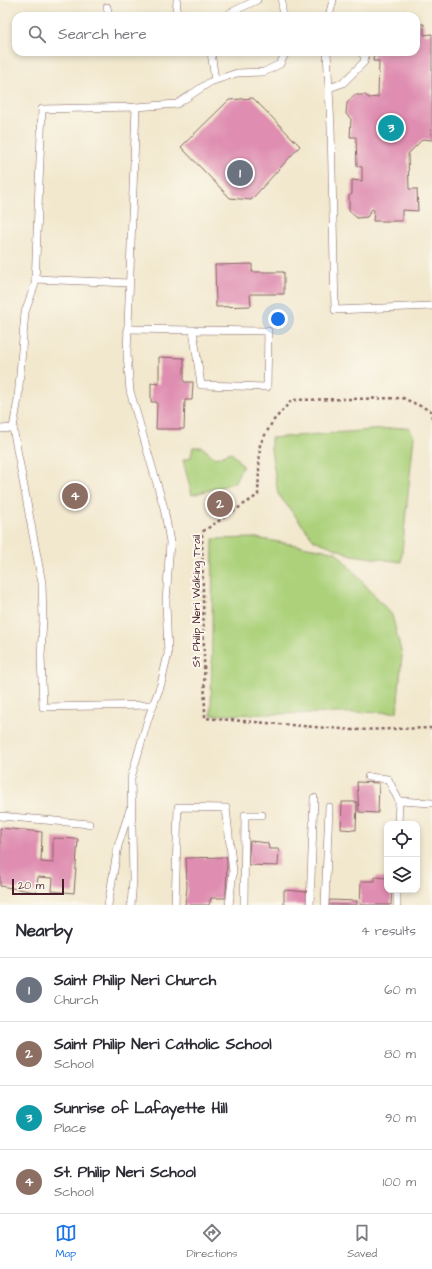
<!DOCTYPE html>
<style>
body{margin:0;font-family:"Architects Daughter",sans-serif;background:#f2f2f3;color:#2b2b33}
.controls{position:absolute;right:12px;bottom:12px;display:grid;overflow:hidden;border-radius:8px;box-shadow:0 2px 6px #0003}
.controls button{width:36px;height:36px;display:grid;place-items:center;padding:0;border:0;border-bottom:1px solid #e1e1e2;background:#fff;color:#2b2b33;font:20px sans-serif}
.scale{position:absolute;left:12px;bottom:10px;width:52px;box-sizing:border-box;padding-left:4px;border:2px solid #4a1f2b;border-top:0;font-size:11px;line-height:14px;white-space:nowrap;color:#4a1f2b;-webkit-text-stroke:3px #fbf7ec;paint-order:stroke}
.you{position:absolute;left:278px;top:319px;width:14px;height:14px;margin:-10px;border:3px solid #fff;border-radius:50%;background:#1a73e8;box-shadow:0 0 0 6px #1a73e833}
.badge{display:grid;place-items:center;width:26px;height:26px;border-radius:50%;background:#1a73e8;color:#fff;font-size:13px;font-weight:700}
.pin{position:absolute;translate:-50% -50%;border:2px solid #fff;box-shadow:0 1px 4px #0006}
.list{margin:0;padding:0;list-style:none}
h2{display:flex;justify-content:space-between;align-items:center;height:52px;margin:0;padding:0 16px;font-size:17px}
h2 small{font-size:13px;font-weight:400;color:#7c7c81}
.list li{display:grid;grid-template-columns:26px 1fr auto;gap:12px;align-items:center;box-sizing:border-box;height:64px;padding:0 16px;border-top:1px solid #e1e1e2}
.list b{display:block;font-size:15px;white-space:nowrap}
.list p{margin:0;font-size:13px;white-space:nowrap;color:#7c7c81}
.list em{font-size:13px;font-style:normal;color:#7c7c81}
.icon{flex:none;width:22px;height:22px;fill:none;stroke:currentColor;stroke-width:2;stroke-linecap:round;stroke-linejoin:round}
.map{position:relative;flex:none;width:432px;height:905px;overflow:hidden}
.search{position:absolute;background:#fff;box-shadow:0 2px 6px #0003;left:12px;right:12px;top:12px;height:44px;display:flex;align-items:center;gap:10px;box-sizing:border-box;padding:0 14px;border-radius:12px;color:#7c7c81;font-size:15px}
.sheet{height:308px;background:#fff}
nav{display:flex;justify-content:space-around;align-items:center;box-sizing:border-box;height:56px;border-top:1px solid #e1e1e2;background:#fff;font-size:11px;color:#7c7c81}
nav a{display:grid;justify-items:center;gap:2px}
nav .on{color:#1a73e8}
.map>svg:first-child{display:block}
.green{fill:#acd17a;stroke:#7b7852}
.building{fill:#df8db0}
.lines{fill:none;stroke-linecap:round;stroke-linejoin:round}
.service-casing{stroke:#856564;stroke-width:8}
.path{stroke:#856564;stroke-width:2.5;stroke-dasharray:3 3;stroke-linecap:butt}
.service{stroke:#fff;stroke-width:7}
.labels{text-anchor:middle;stroke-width:4;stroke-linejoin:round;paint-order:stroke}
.street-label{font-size:11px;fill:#4a1f2b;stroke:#fbf7ec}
</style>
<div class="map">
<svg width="432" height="905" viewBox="0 0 432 905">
<rect width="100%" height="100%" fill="#fbf7ec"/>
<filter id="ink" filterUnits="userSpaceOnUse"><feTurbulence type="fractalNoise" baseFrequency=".025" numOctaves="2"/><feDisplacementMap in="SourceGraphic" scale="8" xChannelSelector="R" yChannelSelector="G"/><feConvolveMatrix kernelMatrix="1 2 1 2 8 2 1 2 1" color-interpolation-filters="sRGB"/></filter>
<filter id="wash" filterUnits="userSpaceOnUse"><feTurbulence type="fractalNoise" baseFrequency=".012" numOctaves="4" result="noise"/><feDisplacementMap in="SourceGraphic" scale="16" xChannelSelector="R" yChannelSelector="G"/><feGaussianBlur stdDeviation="0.9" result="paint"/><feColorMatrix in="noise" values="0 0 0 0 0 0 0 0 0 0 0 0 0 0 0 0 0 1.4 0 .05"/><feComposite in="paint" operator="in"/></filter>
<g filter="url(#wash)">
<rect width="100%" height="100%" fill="#f2e8ce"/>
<g class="green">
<polygon points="409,427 414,436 401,562 352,555 314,540 278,494 271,449 271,438"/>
<polygon points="193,447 202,447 215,458 231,452 243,466 234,483 192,495 183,460 191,457"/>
<polygon points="256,538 336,552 392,615 402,655 397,712 211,715 213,539"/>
</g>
<g id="blocks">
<g class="building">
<polygon points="416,24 424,24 424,35 432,34 432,140 423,139 408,154 409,189 417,189 418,211 402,210 402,221 373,221 374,210 372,209 367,217 357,218 349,211 349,196 352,194 352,180 362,181 362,167 357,166 356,137 350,137 351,119 346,114 347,103 354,95 365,95 369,98 378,97 379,61 373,61 374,52 416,52"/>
<polygon points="253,98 300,146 251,200 230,198 181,147 229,100"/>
<polygon points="252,264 252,272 284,272 284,294 250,294 251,306 216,307 215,265"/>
<polygon points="159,357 184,358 184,382 193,382 192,400 185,400 184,429 156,429 157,402 151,402 151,383 159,384"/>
<polygon points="357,782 379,783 378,813 359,812"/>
<polygon points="342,802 357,802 356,830 341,829"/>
<polygon points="0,828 42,832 41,862 53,863 53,838 78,839 74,893 52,891 53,878 38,877 36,892 0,886"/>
<polygon points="250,841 268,843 269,849 279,849 278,866 248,865"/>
<polygon points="227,857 226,898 211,898 209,905 185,905 187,888 186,858"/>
<polygon points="375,877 387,878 387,890 392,890 391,905 360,905 361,881 375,881"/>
<polygon points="284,890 308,892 306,905 284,905"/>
<polygon points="329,900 357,901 357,905 329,905"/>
</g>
</g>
</g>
<g filter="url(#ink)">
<use href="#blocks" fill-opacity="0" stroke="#856564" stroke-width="1"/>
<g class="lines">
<defs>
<g id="service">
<polyline points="282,0 282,16"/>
<polyline points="107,7 109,16"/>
<polyline points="176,16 177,0"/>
<polyline points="228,16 230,13 257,0"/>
<polyline points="329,16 333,0"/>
<polyline points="211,52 215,80"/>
<polyline points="327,52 331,127 335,310 432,306"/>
<polyline points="329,88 343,83 364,62 365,56 360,52"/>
<polyline points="35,279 129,283"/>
<polyline points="127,329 268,331 267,387 201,385 193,330"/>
<polyline points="0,429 13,428"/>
<polyline points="153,705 43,707 41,656 43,619 42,583 13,428 18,399 25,312 35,284 42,109 136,107 177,104 210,82 237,73 264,72 280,64 285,54 285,52"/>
<polyline points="368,777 388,779 399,801"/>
<polyline points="0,816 89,824"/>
<polyline points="398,824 399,801 432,803"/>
<polyline points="108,905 118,846 130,809"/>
<polyline points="131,905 133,879 131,778 148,719 161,684 168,654 166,602 170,542 164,508 130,391 127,354 136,107"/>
<polyline points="175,905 178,807 226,808 233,872 229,905"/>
<polyline points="244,905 245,815 262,815"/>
<polyline points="310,905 314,798"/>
<polyline points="325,905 329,807"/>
<polyline points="397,905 397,890"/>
</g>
</defs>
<use href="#service" class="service-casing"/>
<polyline class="path" points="432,418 431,411 403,398 292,400 273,421 260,444 258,495 202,532 205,718 353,730 432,728"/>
<use href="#service" class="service"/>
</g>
</g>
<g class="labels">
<g class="street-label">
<text transform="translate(196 601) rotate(-90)" y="4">St Philip Neri Walking Trail</text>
</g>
</g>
</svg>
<div class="controls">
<button><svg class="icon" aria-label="locate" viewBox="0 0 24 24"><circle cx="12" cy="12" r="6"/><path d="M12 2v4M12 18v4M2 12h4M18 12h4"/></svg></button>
<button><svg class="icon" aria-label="layers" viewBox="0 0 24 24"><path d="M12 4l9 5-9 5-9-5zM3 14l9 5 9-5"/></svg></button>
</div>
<div class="scale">20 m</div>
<div class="you"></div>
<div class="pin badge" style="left:240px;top:173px;background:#6b7280">1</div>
<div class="pin badge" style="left:220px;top:504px;background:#8d6e63">2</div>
<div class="pin badge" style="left:391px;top:128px;background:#0f9aa8">3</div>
<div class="pin badge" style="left:75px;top:496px;background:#8d6e63">4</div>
<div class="search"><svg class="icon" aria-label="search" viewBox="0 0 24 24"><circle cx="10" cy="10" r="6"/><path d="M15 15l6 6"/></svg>Search here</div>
</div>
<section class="sheet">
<h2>Nearby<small>4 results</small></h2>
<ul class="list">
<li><span class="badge" style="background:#6b7280">1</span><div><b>Saint Philip Neri Church</b><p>Church</p></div><em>60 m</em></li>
<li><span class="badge" style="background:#8d6e63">2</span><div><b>Saint Philip Neri Catholic School</b><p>School</p></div><em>80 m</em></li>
<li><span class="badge" style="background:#0f9aa8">3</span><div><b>Sunrise of Lafayette Hill</b><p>Place</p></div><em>90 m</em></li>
<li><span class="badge" style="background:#8d6e63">4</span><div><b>St. Philip Neri School</b><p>School</p></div><em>100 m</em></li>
</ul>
</section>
<nav>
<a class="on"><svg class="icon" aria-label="map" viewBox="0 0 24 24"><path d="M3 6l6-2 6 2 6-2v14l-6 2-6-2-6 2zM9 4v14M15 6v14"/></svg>Map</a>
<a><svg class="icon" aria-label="directions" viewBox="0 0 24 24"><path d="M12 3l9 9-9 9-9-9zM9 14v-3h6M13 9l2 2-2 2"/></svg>Directions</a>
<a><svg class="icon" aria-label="saved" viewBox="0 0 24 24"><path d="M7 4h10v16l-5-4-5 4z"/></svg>Saved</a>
</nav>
